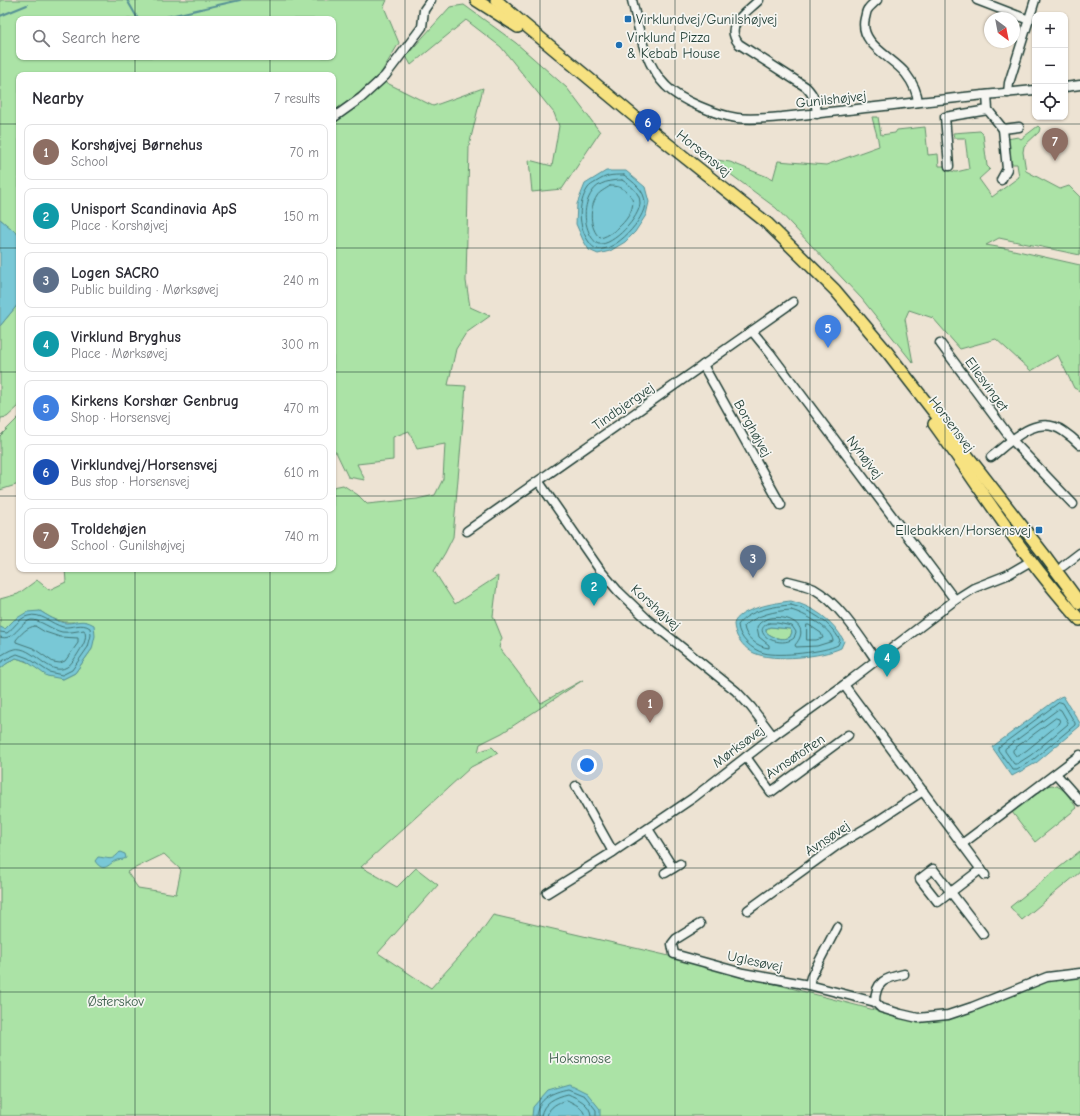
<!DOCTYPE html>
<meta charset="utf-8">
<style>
body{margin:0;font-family:"Comic Neue",sans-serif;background:#f7f7f7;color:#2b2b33}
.controls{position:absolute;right:12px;top:12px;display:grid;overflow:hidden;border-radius:8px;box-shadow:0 1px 3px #0004}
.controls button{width:36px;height:36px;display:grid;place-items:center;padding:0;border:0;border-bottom:1px solid #e1e1e2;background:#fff;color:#2b2b33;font:20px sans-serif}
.compass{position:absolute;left:984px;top:12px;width:36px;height:36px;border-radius:50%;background:#fff;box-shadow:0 1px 3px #0004;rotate:148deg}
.you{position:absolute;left:587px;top:765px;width:14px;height:14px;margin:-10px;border:3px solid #fff;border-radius:50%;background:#1a73e8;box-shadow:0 0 0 6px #1a73e833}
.badge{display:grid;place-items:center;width:26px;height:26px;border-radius:50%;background:#db2777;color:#fff;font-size:13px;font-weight:700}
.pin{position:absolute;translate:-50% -33px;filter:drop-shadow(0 1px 2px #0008)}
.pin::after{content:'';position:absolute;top:21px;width:14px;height:12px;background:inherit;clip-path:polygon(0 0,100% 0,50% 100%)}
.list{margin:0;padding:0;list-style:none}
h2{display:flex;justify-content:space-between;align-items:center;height:52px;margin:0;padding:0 16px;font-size:17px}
h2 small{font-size:13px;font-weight:400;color:#7c7c81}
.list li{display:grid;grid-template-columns:26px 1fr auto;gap:12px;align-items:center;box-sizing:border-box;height:56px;margin:0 8px 8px;padding:0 8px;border:1px solid #e1e1e2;border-radius:8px}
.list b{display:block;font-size:15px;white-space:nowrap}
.list p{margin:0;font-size:13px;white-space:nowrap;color:#7c7c81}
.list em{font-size:13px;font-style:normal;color:#7c7c81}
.icon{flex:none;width:22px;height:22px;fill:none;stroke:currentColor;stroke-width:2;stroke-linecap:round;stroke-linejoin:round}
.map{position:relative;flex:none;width:1080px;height:1116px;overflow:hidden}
.search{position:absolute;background:#fff;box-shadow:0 1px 3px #0004;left:16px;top:16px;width:320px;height:44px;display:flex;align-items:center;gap:10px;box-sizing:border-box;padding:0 14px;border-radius:8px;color:#7c7c81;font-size:15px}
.panel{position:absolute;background:#fff;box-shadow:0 1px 3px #0004;left:16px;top:72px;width:320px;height:500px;border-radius:8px}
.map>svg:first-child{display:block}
.green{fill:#abe3a6;stroke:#65906d;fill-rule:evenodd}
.water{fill:#79c8d6;stroke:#559095;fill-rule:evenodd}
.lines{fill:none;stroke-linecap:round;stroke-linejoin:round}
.shore{stroke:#437575;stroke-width:1}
.stream{stroke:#559095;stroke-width:2}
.minor-casing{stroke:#1f3d34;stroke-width:11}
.major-casing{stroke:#1f3d34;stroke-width:14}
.minor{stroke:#f6f6f2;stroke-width:8}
.major{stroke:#f7e281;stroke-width:11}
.grid{fill:none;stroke:#1f3d34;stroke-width:1;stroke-opacity:0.55}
.poi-dot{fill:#1f6fb2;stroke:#f6f6f2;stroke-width:1.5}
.labels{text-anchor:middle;stroke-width:3.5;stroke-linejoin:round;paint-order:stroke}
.poi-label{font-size:14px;fill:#1f3d34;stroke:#f6f6f2;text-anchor:start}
.street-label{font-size:14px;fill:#1f3d34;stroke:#f6f6f2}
.park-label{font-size:14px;fill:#3b5e4b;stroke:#f6f6f2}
</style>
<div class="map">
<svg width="1080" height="1116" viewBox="0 0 1080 1116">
<rect width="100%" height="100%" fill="#ede3d3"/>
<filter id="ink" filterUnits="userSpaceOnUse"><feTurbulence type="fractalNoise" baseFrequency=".025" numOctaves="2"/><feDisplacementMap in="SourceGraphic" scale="8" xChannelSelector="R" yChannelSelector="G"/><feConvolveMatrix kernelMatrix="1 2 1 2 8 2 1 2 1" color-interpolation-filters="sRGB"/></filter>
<g filter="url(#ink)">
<g class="green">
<path d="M 0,0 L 387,0 L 384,7 L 399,43 L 381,73 L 359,93 L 333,112 L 333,75 L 19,75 L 19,235 L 0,219 ZM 19,19 L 333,19 L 333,57 L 19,57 Z"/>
<polygon points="464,5 516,43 567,88 600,132 562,189 532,192 529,160 552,166 559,126 554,113 501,47 466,20 411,65 406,56 450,7"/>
<path d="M 383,81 L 433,106 L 483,88 L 469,146 L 466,281 L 470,307 L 490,316 L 466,333 L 456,349 L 448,385 L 466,386 L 453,537 L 445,553 L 434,571 L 455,604 L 498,576 L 493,616 L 502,638 L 499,647 L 541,703 L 583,680 L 502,733 L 480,744 L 478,752 L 492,747 L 498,753 L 471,767 L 361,867 L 397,887 L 416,868 L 438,885 L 378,953 L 431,988 L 478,936 L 493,915 L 665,955 L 901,1017 L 955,1016 L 1049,981 L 1080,975 L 1080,1116 L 1020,1114 L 965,1116 L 0,1116 L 0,669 L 6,664 L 16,658 C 32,663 47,672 63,679 L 75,673 L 92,649 L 74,622 C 60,623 52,619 40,611 L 14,620 L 5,630 L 0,627 L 0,599 L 18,594 L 37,580 L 49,590 L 66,582 L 65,569 L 333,569 L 333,487 L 343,485 L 358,495 L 367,504 L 417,499 L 435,495 L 443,479 L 445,444 L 417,449 L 409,431 L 393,437 L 393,460 L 357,464 L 365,480 L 348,477 L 336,452 L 333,452 L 333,123 ZM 164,854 L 181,870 L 176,894 L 138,888 L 127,872 Z"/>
<path d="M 872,117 L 878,117 L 881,135 L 895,133 L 897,130 L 925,127 L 928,155 L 938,154 L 939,166 L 947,166 L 948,170 L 956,172 L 969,169 L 965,138 L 954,138 L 953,133 L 980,131 L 983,134 L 987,166 L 990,169 L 979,179 L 992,197 L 1019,177 L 1017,164 L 1011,164 L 1008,161 L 1007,139 L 1018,137 L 1021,139 L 1038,126 L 1040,128 L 1039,132 L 1024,146 L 1023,152 L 1026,171 L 1060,189 L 1069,186 L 1080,197 L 1080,255 L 999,238 L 986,245 L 1009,249 L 1080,265 L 1080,391 L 1074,388 L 1058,355 L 1031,371 L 996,339 L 960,349 L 933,318 L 909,310 L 905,319 L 913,363 L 862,299 L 776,208 L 710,159 L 730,162 L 773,179 L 778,161 L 826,165 L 879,146 C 878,136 874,127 872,117 Z"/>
<polygon points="19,303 19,406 7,417 1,418 0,423 0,326"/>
<polygon points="19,417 19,484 0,490 0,436"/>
<path d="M 770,627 L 790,629 L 792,632 L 790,637 C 783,641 773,638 766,632 L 766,629 Z"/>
<path d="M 1052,785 C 1064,786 1070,799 1077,808 L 1035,842 L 1012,812 L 1047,786 Z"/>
<polygon points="1080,851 1080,872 1022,920 1010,907"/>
</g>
<g class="water">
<polygon points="606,171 626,171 645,187 649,202 646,215 635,232 625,242 610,251 598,254 589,250 583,240 576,224 577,204 585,184"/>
<polygon points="0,219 19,235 19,303 0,326"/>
<path d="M 791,601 C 814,607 833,620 844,641 L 841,648 C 822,657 774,662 754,653 C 747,650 741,643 737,636 C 736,633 734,628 734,624 C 737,609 778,602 791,601 ZM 770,627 L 790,629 L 792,632 L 790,637 C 783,641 773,638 766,632 L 766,629 Z"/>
<path d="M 40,611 C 48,616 57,622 66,623 C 78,623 82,618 94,625 L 95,636 L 92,649 L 75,673 L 63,679 L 47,676 L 26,661 L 16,658 L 6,664 L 0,669 L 0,627 L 5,629 L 14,620 L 27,612 Z"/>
<polygon points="1063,696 1080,723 1080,726 1036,763 1012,776 992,747 1060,697"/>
<path d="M 120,852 L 125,854 L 126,858 C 123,860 120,859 117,860 C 110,862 104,875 95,861 L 98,857 C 110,858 111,862 120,852 Z"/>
<polygon points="569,1084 587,1093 600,1109 600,1116 532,1116 533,1107 548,1090"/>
</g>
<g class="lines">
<g class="shore">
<path d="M 624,175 C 633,182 645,190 645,203 C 645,219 616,252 598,249 C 594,249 591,245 589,242 C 578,227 577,204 588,188 C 590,185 593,184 596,182 C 607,175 610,175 624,175 Z"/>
<path d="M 622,180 C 630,185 640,192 640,203 C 640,217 613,246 599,244 C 596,244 594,240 592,238 C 583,224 583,205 592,192 C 598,182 612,180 622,180 Z"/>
<path d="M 610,186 C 618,186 621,187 627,192 C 645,206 616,235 600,238 C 589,228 589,208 597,196 C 599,192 606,189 610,186 Z"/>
<path d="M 791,605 C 811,610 830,622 840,640 L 838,645 C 825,652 779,657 764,653 C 752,650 739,638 738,625 C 748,610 775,606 791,605 Z"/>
<path d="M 791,610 C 803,613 832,628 833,641 L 817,646 L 796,647 L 795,645 C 818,619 766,608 757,627 L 759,637 L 769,645 L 769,648 C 757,647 745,637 744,626 C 757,615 774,611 791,610 Z"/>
<path d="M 769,623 L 777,623 L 792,626 L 796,632 L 794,638 C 780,650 748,632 769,623 Z"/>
<polygon points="807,625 809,625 821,633 823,638 816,640 807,640"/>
<path d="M 35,626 L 45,632 L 60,637 L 78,638 L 78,643 L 65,661 L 60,663 L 53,662 L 33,648 L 16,642 L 16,640 C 21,634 27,627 35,626 Z"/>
<path d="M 0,632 L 7,633 C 14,628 19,618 28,616 C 41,612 51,624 63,627 C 72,628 82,622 90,628 L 91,635 L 88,647 L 72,670 L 62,675 L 49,672 L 28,658 L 17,654 L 4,660 L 0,663"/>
<path d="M 0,637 C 14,642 19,623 31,620 C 39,619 52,630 62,632 C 69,633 77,631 84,630 C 87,635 85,642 82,647 C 78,653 73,663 67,667 C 49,678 33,645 14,649 C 9,650 4,654 0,656"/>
<polygon points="1060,702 1063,703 1075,723 1075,725 1034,759 1017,770 1013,770 998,750 998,748"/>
<polygon points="1059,709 1061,710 1068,722 1068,724 1031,755 1017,764 1014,764 1005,751 1005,749"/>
<polygon points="1056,718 1059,719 1060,723 1027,750 1018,756 1016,756 1013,752 1013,750"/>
<path d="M 536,1116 C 538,1098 553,1092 568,1089 L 585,1096 L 596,1110 L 596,1116"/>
<path d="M 541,1116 C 543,1102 556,1097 568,1094 C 577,1098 591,1104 591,1116"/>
<path d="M 547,1116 C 549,1106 559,1102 567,1100 C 575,1104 583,1107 585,1116"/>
</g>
<g class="stream">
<polyline points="127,0 138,19"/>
<polyline points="0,16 27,5"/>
<polyline points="157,19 240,0"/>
</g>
<defs>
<g id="minor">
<path d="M 632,0 C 639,29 644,64 666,86 C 679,100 717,115 737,118 C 752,120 767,118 782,117 C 801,115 820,113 839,111 C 904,104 970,96 1035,90"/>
<path d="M 759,0 C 746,13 723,25 739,44 L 806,87 C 814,95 816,102 817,114"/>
<path d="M 877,0 C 874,3 870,6 868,9 C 866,11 866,15 865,18 C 858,44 893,57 906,74 C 913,83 917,91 918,102"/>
<polyline points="977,0 1029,20"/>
<polyline points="1065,87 1080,85"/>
<polyline points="1008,93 1009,83 1035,0"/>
<polyline points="987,95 988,110 1003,129 1019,127"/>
<polyline points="333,118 361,98 385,76 422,27 424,10 431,0"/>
<polyline points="949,166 945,117 988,110"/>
<polyline points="1001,180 1007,169 1003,129"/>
<polyline points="752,331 770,353 955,600"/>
<polyline points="940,343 1012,440 1073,504"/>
<polyline points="703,365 781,505"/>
<path d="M 991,457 C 1011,441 1037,413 1063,431 C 1069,435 1075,440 1080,445"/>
<polyline points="539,482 600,570 618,591 648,620 736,691 751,707 773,736"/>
<polyline points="467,531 793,302"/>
<polyline points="1063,566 1080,553"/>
<path d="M 788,581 C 797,583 805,585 814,589 C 838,602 861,638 876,660"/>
<polyline points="844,685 985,875"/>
<polyline points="746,757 771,792 848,735"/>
<polyline points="1056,774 1080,801"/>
<polyline points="576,786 613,852"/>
<polyline points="648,829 673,868"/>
<polyline points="962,844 1080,755"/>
<polyline points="981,869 938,902 920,879 933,869 983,934"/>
<polyline points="665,873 680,864"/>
<polyline points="547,893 613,852 693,798 773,736 844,685 955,600 974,588 1007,575 1031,561"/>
<polyline points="748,910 839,844 873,824 923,791"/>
<polyline points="700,924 676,939 672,944 674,954 743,973 809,985 875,1002"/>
<path d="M 904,974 C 886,978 875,981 875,1002 L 881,1008 L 901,1014 L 918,1018 L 948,1015 L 972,1007 L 1047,977 L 1080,973"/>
<polyline points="809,985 811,977 837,927"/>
</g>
<g id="major">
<polyline points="476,0 518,27"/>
<polyline points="496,0 519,20 658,136 767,223 835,290 888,353 1043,553 1080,603"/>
<path d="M 934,424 C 982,490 1025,560 1080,620"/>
</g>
</defs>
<use href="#minor" class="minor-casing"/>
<use href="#major" class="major-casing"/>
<use href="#minor" class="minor"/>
<use href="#major" class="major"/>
</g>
</g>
<path class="grid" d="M 135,0 L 135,19M 270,0 L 270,19M 405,0 L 405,1116M 540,0 L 540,1116M 675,0 L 675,1116M 810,0 L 810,1116M 945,0 L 945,1116M 135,57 L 135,75M 270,57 L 270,75M 0,124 L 19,124M 333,124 L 1080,124M 0,248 L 19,248M 333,248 L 1080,248M 0,372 L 19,372M 333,372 L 1080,372M 0,496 L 19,496M 333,496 L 1080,496M 135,569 L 135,1116M 270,569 L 270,1116M 0,620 L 1080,620M 0,744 L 1080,744M 0,868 L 1080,868M 0,992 L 1080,992"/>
<g class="poi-dot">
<rect x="624" y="15" width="8" height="8" rx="2"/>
<circle cx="619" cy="45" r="4"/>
<rect x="1035" y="526" width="8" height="8" rx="2"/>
</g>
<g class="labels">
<g class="poi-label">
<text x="636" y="24">Virklundvej/Gunilshøjvej</text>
<text x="627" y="42">Virklund Pizza<tspan x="627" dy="16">&amp; Kebab House</tspan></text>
<text x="1031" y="535" text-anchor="end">Ellebakken/Horsensvej</text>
</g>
<g class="street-label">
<text transform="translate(831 99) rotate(-6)" y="5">Gunilshøjvej</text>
<text transform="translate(704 153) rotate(39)" y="5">Horsensvej</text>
<text transform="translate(987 384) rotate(54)" y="5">Ellesvinget</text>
<text transform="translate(623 406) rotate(-35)" y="5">Tindbjergvej</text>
<text transform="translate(952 424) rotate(53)" y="5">Horsensvej</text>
<text transform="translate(753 428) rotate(61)" y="5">Borghøjvej</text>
<text transform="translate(865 457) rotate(53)" y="5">Nyhøjvej</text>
<text transform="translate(656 607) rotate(42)" y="5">Korshøjvej</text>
<text transform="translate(738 746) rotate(-37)" y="5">Mørksøvej</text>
<text transform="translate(795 756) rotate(-34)" y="5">Avnsøtoften</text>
<text transform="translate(827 838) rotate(-34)" y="5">Avnsøvej</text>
<text transform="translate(755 961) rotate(12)" y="5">Uglesøvej</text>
</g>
<g class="park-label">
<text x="116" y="1006">Østerskov</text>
<text x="580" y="1063">Hoksmose</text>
</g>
</g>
</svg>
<div class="controls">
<button>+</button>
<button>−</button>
<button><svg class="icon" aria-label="locate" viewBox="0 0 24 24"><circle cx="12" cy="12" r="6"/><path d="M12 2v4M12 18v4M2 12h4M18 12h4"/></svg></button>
</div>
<svg class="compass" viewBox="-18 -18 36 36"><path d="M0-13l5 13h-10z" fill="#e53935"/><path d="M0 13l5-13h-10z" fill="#7c7c81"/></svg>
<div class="you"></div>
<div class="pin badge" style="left:650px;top:723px;background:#8d6e63">1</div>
<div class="pin badge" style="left:594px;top:606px;background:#0f9aa8">2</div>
<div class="pin badge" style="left:753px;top:578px;background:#5c6f8a">3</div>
<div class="pin badge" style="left:887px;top:677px;background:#0f9aa8">4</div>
<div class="pin badge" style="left:828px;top:348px;background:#3f7fe0">5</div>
<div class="pin badge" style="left:648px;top:142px;background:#1a4fb4">6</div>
<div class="pin badge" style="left:1055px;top:161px;background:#8d6e63">7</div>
<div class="search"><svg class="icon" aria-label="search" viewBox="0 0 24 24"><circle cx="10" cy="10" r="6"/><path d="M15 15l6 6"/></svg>Search here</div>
<section class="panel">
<h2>Nearby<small>7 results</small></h2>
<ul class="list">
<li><span class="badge" style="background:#8d6e63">1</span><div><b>Korshøjvej Børnehus</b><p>School</p></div><em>70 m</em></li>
<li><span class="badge" style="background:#0f9aa8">2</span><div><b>Unisport Scandinavia ApS</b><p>Place · Korshøjvej</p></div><em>150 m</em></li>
<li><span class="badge" style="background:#5c6f8a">3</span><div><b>Logen SACRO</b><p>Public building · Mørksøvej</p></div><em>240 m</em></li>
<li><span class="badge" style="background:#0f9aa8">4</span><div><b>Virklund Bryghus</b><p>Place · Mørksøvej</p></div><em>300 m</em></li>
<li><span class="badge" style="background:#3f7fe0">5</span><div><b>Kirkens Korshær Genbrug</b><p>Shop · Horsensvej</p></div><em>470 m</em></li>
<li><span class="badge" style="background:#1a4fb4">6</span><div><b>Virklundvej/Horsensvej</b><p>Bus stop · Horsensvej</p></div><em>610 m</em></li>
<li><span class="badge" style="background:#8d6e63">7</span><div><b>Troldehøjen</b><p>School · Gunilshøjvej</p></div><em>740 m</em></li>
</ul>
</section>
</div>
